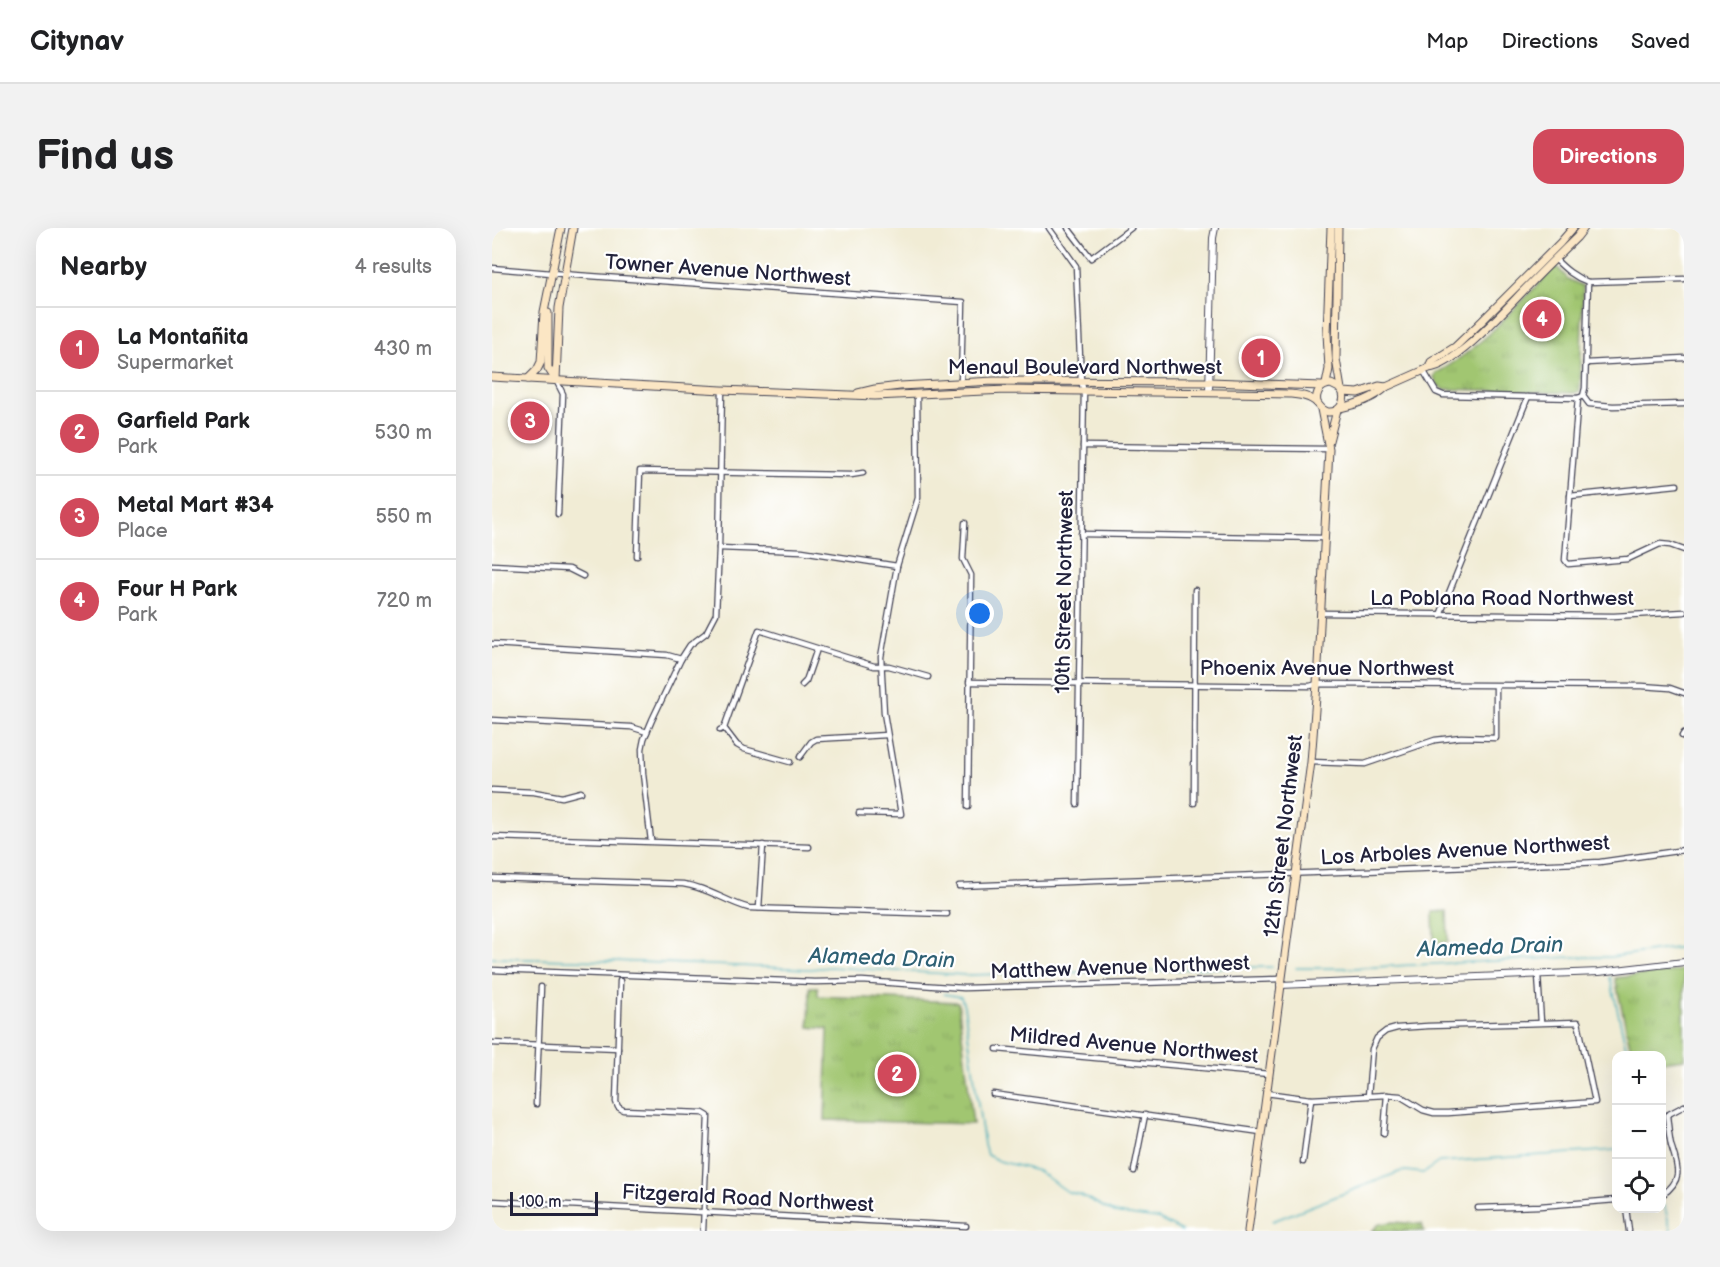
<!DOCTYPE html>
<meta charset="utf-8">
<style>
body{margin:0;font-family:"Balsamiq Sans",sans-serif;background:#f2f2f2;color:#202124}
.controls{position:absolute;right:18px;bottom:18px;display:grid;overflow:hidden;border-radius:12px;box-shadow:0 6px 24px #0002}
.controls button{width:54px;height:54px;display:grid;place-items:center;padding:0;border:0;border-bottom:2px solid #e0e0e0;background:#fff;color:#202124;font:30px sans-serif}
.scale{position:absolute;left:18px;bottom:15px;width:88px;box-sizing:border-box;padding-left:6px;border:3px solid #22223b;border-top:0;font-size:16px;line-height:21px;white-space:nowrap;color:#22223b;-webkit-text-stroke:4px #fff;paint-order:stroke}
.you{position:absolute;left:488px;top:386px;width:21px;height:21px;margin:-15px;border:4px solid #fff;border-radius:50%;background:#1a73e8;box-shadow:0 0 0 9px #1a73e833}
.badge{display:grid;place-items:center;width:39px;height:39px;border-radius:50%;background:#d1495b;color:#fff;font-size:20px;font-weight:700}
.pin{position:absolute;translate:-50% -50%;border:3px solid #fff;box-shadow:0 2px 6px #0006}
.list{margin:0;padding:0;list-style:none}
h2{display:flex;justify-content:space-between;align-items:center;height:78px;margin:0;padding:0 24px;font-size:26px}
h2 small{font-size:20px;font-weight:400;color:#757577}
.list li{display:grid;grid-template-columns:39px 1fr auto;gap:18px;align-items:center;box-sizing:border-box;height:84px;padding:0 24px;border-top:2px solid #e0e0e0}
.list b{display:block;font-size:22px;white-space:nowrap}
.list p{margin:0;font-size:20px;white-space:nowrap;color:#757577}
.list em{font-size:20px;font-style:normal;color:#757577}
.icon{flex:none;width:33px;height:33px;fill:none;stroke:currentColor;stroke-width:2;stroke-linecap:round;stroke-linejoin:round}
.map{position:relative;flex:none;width:1192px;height:1003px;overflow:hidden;border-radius:18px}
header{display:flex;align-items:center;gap:36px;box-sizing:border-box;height:84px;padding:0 30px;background:#fff;border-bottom:2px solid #e0e0e0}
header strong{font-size:28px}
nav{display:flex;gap:33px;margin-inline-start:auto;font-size:21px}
.intro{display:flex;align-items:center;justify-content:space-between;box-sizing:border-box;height:144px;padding:0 36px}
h1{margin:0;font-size:42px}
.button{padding:15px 27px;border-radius:18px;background:#d1495b;color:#fff;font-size:21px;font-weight:700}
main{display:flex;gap:36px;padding:0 36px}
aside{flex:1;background:#fff;border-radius:18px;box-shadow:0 6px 24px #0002}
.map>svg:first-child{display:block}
.grass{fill:url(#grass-dots);stroke:#627456;stroke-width:1.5}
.park{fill:url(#park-tufts);stroke:#627456;stroke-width:1.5}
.garden{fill:#a1c671;stroke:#627456;stroke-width:1.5}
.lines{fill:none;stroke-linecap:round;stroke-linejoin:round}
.stream{stroke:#3cabb9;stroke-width:1.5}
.minor-casing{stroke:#414052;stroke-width:7}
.tertiary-casing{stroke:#414052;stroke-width:8}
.secondary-casing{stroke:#414052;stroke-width:9}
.minor{stroke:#fff;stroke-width:4.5}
.tertiary{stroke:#fff;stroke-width:6}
.secondary{stroke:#fbe6c4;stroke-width:7}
.labels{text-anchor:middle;stroke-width:4.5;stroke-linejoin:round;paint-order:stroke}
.street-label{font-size:21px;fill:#22223b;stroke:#fff}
.water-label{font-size:22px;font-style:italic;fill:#2e6074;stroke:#fff}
</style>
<header>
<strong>Citynav</strong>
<nav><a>Map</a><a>Directions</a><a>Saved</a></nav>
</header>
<div class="intro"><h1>Find us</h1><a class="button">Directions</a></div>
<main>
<aside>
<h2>Nearby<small>4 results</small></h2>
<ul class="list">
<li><span class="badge">1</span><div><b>La Montañita</b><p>Supermarket</p></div><em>430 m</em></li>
<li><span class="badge">2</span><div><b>Garfield Park</b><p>Park</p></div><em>530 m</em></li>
<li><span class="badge">3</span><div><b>Metal Mart #34</b><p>Place</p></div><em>550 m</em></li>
<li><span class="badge">4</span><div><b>Four H Park</b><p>Park</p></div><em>720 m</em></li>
</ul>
</aside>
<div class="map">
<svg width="1192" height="1003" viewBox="0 0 1192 1003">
<defs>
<pattern id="grass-dots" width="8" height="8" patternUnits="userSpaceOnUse" patternTransform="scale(1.5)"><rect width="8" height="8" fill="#a1c671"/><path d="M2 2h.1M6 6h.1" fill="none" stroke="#8aaa63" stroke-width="1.8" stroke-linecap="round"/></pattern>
<pattern id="park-tufts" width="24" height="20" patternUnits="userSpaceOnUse" patternTransform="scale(1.5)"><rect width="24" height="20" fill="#a1c671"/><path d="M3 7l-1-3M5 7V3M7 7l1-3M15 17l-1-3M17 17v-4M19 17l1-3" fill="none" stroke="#8aaa63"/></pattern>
</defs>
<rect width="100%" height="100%" fill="#fff"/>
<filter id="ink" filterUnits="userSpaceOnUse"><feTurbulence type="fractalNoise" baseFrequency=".0167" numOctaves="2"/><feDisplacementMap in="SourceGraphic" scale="12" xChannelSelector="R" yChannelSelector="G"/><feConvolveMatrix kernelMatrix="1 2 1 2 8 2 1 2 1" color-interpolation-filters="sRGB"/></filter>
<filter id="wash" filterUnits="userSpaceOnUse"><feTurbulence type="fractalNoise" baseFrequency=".008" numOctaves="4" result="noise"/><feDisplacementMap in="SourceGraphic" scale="24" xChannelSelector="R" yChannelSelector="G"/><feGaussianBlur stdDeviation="1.35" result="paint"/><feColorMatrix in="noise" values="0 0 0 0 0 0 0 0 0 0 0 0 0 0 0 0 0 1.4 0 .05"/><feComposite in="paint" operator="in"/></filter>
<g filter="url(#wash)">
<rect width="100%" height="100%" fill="#f1ecd5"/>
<polygon class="grass" points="901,994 930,996 932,1003 880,1003 887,996"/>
<g class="park">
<path d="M 1063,39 L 1066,40 L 1076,51 L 1091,58 L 1088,163 L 1082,165 L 952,161 L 946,158 L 942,149 L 943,146 C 989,121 1026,76 1063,39 Z"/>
<polygon points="1192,742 1192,831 1170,834 1170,828 1140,827 1123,750"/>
<polygon points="318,759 326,759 326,768 466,774 481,896 333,892 336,801 317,799"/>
</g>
<polygon class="garden" points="955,683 956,714 942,715 941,684"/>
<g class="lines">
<g class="stream">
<polyline points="0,730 121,733 318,741 338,739 474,747 684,742 704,740 779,739"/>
<polyline points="804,740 860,740 1080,729 1118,729 1192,719"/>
<polyline points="1118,749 1136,828"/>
<polyline points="452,766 469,769 472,778 492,917 495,927 507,933 546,943 576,964 589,967 623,985 666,991 690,1003"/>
<polyline points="1172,976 1179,1003"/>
<polyline points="781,993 907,944 914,943 931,945 947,934 1124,922"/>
</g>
</g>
</g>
<g filter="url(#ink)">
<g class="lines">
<defs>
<g id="minor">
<polyline points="557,0 584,38 589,153 592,163 585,576"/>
<polyline points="576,0 599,30 639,0"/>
<path d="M 1063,31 C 1073,41 1082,49 1096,54 L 1192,51"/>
<polyline points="0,40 83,47 471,74 469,155"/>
<polyline points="1094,135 1192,130"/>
<polyline points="931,142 944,164 951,167 1086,170 1091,168"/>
<polyline points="64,152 71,166 66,286"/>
<polyline points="1091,168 1093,160 1096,54"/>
<polyline points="1091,168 1097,176 1121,178 1192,176"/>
<polyline points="1086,170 1073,332 1076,336 1136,331 1168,316 1178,317 1192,322"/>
<polyline points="591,218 837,221"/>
<polyline points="1078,268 1185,257"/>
<polyline points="473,295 471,331 479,347 476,579"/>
<polyline points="589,306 832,310"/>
<polyline points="227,320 310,323 405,338"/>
<polyline points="145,328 148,243 359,247 371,245"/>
<polyline points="0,337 77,341 91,348"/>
<polyline points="829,385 1122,388 1192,384"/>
<polyline points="948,387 1036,169"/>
<polyline points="0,416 175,427 189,431"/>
<polyline points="477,454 818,458 825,456 1150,458 1178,460 1192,465"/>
<polyline points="310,457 314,453 325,421"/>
<polyline points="0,492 139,499 155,504"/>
<polyline points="232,500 245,517 252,521 298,534"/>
<polyline points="228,502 232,500 267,402 382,438 397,438 436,449"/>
<polyline points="1190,508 1192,505"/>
<polyline points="308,529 319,514 324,511 395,507"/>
<polyline points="819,534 873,536 943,512 969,509 1004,510 1004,458"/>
<polyline points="0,562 42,564 70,569 89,564"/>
<polyline points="702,575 703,362"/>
<polyline points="367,585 409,586 392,485 389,429 405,338 426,270 425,166"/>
<polyline points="0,609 317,619"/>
<polyline points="159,613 151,546 150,521 152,511 160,492 189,431 198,417 214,405 224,386 227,320 230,162"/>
<path d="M 0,650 L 191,656 C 215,659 234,674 257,680 L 455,686"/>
<polyline points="467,658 1088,635 1108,634 1192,622"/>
<polyline points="267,680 271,617"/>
<polyline points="0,742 323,754 370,753 472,760 789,751"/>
<polyline points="1046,747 1049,794"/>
<polyline points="128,753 124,874 126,879 131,882 211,885 216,888 211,1003"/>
<polyline points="0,815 126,820"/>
<polyline points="505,821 777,846"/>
<polyline points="774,865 819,871 895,867 908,868 931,882 942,885 956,885 1103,874 1086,794 936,798 905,800 894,803 885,810 880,821 876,868"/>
<polyline points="501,866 769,904"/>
<polyline points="44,876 49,759"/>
<polyline points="892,905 895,867"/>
<polyline points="811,934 819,871"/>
<polyline points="642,943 653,887"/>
<path d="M 1170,967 C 1192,952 1186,939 1179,917 C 1177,907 1176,897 1175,887 L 1192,878"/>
<polyline points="0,973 474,998"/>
<polyline points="986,980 1048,978 1124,972"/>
<polyline points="1134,980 1137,1003"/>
</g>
<g id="tertiary">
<polyline points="717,164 721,10 723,0"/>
<polyline points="788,757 1107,744 1192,734"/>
</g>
<g id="secondary">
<polyline points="56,85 56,140 64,152"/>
<polyline points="937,140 939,134 963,119 986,97 1068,15 1081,0"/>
<path d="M 0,149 L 230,162 L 383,168 L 514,162 L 798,166 C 807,167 818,168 825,175 C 829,179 830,183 836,184 C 850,185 855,170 849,161 L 844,131 L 846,0"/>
<polyline points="36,151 45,142 49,134 52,84 69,0"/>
<polyline points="64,152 67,80 81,0"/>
<polyline points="834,156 837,141 835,105 839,0"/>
<polyline points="851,164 866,165 887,158 894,159"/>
<polyline points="366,165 383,161 408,158 502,153 718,154 830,158"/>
<path d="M 825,175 C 823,165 828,157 839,156 L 849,161"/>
<path d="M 848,180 C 863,177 883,170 894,159 L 937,140 C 964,138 1016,78 1036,58 C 1052,41 1069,25 1085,9 L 1092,0"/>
<polyline points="837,213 845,182"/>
<polyline points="756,1003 819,534 825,456 837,221 829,181"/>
</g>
</defs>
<use href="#minor" class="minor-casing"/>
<use href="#tertiary" class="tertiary-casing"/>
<use href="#secondary" class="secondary-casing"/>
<use href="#minor" class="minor"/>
<use href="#tertiary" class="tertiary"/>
<use href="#secondary" class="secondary"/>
</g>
</g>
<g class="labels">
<g class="street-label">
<text transform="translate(236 42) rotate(4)" y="7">Towner Avenue Northwest</text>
<text x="593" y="146">Menaul Boulevard Northwest</text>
<text transform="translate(572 364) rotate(-89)" y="7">10th Street Northwest</text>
<text x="1010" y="377">La Poblana Road Northwest</text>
<text x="835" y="447">Phoenix Avenue Northwest</text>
<text transform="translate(791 608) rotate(-83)" y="7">12th Street Northwest</text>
<text transform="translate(973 622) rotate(-3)" y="7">Los Arboles Avenue Northwest</text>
<text transform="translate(628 739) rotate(-2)" y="7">Matthew Avenue Northwest</text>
<text transform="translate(642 817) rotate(5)" y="7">Mildred Avenue Northwest</text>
<text transform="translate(256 970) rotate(3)" y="7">Fitzgerald Road Northwest</text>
</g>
<g class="water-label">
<text transform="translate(998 718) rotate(-2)" y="8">Alameda Drain</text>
<text transform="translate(390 729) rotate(2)" y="8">Alameda Drain</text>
</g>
</g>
</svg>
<div class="controls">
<button>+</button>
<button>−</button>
<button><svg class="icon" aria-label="locate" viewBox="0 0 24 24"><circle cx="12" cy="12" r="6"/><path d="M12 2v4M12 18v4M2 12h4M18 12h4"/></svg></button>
</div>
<div class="scale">100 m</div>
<div class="you"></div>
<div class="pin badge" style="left:769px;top:130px">1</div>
<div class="pin badge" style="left:405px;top:846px">2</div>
<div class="pin badge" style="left:38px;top:193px">3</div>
<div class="pin badge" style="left:1050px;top:91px">4</div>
</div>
</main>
